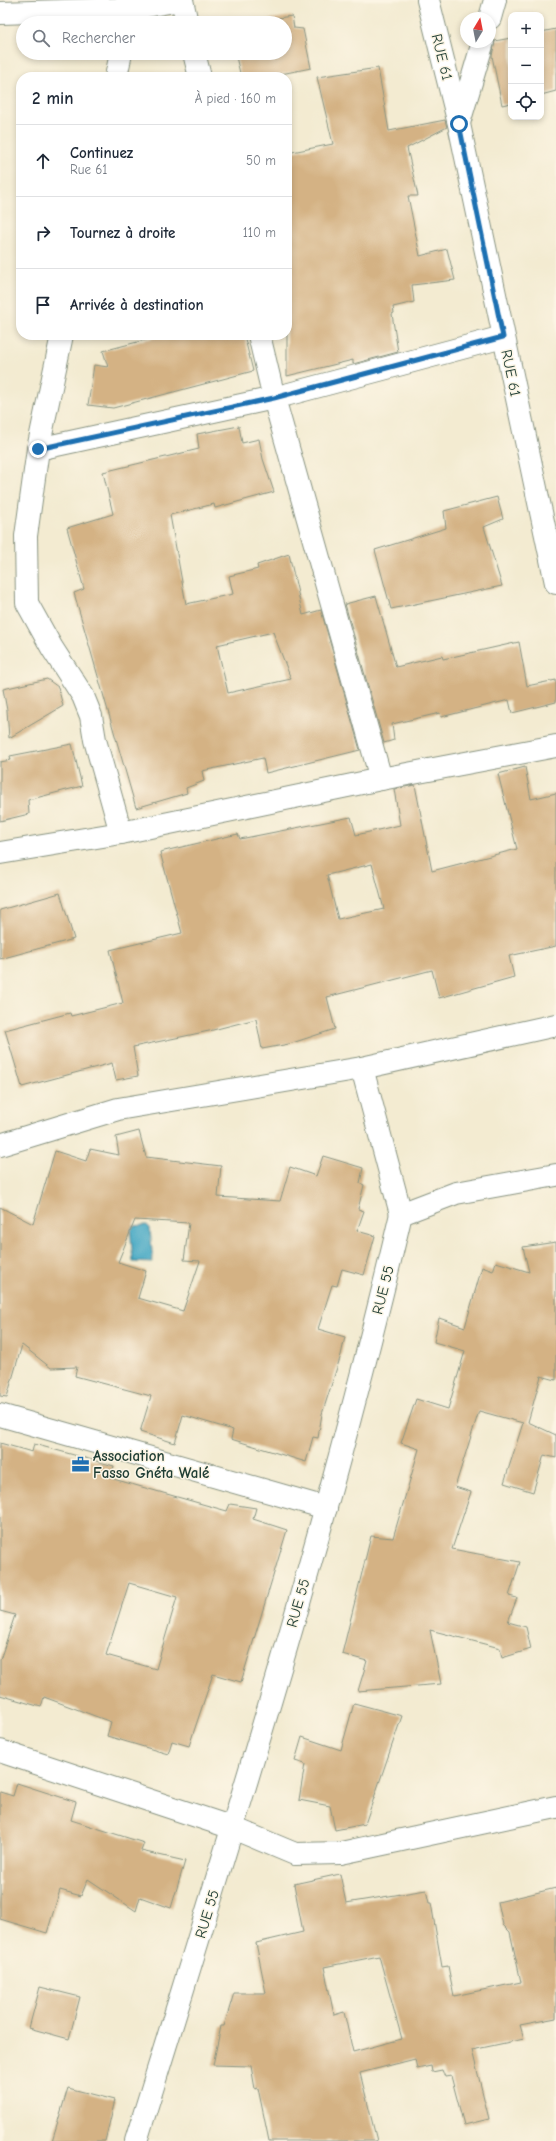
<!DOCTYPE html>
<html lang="fr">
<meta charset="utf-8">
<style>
body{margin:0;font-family:"Comic Neue",sans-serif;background:#f2f2f3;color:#1f2937}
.controls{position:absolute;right:12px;top:12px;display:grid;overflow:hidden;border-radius:8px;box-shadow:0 2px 6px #0003}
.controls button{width:36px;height:36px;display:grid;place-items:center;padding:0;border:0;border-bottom:1px solid #e0e1e3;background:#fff;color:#1f2937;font:20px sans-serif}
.compass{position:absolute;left:460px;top:12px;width:36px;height:36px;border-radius:50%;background:#fff;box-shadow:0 2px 6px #0003;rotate:10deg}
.stop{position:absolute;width:12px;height:12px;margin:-9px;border:3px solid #1f6fb2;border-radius:50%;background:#fff}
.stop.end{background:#1f6fb2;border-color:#fff;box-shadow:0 1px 4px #0008}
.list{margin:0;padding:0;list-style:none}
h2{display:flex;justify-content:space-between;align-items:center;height:52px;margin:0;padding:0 16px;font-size:17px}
h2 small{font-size:13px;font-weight:400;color:#747a83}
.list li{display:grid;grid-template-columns:26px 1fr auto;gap:12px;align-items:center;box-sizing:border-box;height:72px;padding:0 16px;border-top:1px solid #e0e1e3}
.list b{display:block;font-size:15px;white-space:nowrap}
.list p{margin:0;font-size:13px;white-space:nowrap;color:#747a83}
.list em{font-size:13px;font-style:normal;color:#747a83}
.icon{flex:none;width:22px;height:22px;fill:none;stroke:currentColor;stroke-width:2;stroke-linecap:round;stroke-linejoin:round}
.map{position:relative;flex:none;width:556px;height:2141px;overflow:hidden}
.search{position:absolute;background:#fff;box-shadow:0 2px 6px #0003;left:16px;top:16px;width:276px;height:44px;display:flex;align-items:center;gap:10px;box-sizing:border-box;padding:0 14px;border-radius:22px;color:#747a83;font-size:15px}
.panel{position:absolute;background:#fff;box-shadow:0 2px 6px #0003;left:16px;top:72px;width:276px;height:268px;border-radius:16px}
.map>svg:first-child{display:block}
.water{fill:#45a8c4;stroke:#32727c}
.building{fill:#d4b284;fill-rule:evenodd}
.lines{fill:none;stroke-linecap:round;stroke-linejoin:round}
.minor-casing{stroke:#899482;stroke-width:24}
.minor{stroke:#fff;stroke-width:22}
.route{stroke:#1f6fb2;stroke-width:5}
.labels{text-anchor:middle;stroke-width:3;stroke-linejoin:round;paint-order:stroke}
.street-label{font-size:15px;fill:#1f3d34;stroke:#fcf5e5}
.poi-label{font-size:15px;font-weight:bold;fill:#1f3d34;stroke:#fcf5e5;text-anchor:start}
</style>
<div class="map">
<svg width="556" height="2141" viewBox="0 0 556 2141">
<rect width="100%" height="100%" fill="#fcf5e5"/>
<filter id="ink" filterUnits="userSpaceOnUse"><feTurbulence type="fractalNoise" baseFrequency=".025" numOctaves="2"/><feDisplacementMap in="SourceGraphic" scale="8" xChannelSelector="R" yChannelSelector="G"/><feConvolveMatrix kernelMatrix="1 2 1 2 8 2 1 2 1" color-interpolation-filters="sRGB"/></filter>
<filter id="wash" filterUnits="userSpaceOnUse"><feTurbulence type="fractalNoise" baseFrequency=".012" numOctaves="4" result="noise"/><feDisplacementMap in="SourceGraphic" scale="16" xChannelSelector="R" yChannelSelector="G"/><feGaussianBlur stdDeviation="0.9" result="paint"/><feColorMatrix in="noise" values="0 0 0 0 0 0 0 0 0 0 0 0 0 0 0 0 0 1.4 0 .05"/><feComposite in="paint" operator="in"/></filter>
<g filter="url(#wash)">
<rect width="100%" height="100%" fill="#f3ebd1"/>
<polygon class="water" points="147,1225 150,1228 153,1263 133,1262 130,1226"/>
<g id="blocks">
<g class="building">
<polygon points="292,16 294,28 303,29 311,68 266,77 241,77 235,53 285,53 285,23 243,23"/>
<polygon points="556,29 556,91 541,95 541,32"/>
<polygon points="511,38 511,103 502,105 492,56 495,41"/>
<polygon points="378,68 389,131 445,120 447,127 407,148 418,196 408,196 420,256 447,249 455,280 412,285 414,302 393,307 394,313 392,314 398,352 353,364 353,360 287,376 287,153 333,144 317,77"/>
<polygon points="164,335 244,335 253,371 113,408 88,405 94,365 108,367 103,351"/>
<path d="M 239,426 L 242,443 L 259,439 L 263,459 L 274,492 L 215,508 L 214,504 L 170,515 L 186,604 L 233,594 L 229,576 L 258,569 L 257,565 L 289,554 L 303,615 L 321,610 L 360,750 L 266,773 L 263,758 L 202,771 L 204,781 L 186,788 L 187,793 L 136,808 L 74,593 L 84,589 L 67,528 L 113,514 L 103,472 L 199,449 L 197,434 ZM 273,632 L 291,679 L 228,693 L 217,645 Z"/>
<polygon points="497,497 503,519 484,527 502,586 391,609 375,550 446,528 444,511"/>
<polygon points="376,596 396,667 442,656 443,659 519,642 527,686 556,680 556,702 512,713 509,700 441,717 440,713 392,724 394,740 384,743 345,604"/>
<polygon points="47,679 58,687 63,706 9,738 7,710 3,689"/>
<polygon points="72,744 82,786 28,800 29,814 0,821 0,762 11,760 10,756"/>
<path d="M 525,767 L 531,799 L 556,793 L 556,946 L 509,956 L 514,977 L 439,998 L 432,970 L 327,997 L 335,1029 L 289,1044 L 262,1049 L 256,1019 L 209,1031 L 133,1047 L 138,1076 L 116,1080 L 112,1063 L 22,1087 L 5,1030 L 70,1013 L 71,1016 L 123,1003 L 110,950 L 182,933 L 160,852 L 238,834 L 240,839 L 351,817 L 356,835 L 400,825 L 394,789 L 415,785 L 432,871 L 517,849 L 498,774 ZM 372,864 L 384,909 L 338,919 L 327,875 Z"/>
<polygon points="60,893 74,939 0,959 0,910"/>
<path d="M 139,1131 L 146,1157 L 221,1166 L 218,1197 L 280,1201 L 290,1167 L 316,1176 L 323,1156 L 363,1168 L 360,1183 L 364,1185 L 358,1209 L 364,1211 L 357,1231 L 375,1236 L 364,1275 L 342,1269 L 337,1286 L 332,1285 L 318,1329 L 345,1337 L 341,1355 L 322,1414 L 318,1438 L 313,1437 L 306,1462 L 231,1439 L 233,1430 L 183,1415 L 175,1443 L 140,1432 L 151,1396 L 75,1376 L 77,1367 L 51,1368 L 22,1345 L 7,1397 L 0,1396 L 0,1207 L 33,1224 L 55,1151 L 86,1161 L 90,1149 L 119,1155 L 116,1137 ZM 135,1220 L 189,1223 L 184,1260 L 200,1261 L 183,1311 L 138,1298 L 146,1271 L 118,1262 Z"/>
<polygon points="556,1242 556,1380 541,1376 528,1422 556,1435 556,1458 544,1455 533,1492 504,1483 523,1423 479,1411 455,1487 471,1492 452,1549 520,1562 509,1596 517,1598 508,1622 526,1627 531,1649 502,1658 500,1648 430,1630 441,1684 358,1691 367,1661 342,1654 371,1536 393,1538 419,1449 401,1443 416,1399 448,1409 465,1351 434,1342 439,1318 465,1327 482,1267 493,1271 496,1262 529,1272 523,1247"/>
<path d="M 0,1443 L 32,1452 L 34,1444 L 114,1466 L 110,1478 L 227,1511 L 230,1504 L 256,1508 L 253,1519 L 287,1530 L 241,1682 L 213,1674 L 189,1746 L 172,1741 L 168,1754 L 107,1736 L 111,1722 L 44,1697 L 41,1707 L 0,1695 L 0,1660 L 15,1615 L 0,1611 ZM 129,1583 L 177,1597 L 156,1669 L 106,1655 Z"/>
<polygon points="354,1703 402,1716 365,1824 335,1830 330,1806 299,1800 305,1764 295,1761 302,1737 341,1750"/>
<polygon points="17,1783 76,1802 71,1820 144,1843 141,1851 185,1861 171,1908 140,1897 136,1911 88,1879 81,1896 60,1890 47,1933 0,1919 0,1792 13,1796"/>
<path d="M 340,1874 L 346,1903 L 426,1890 L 429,1903 L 431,1903 L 442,1967 L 448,1966 L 454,1996 L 521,1982 L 510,1932 L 503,1925 L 498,1902 L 556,1888 L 556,2018 L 520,2025 L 524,2039 L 472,2050 L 489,2119 L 464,2125 L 451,2076 L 445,2077 L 442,2070 L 432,2072 L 431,2066 L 417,2069 L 415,2059 L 360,2073 L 377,2141 L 269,2141 L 258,2088 L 255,2089 L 251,2066 L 213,2065 L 221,2026 L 224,2026 L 234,1993 L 266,1993 L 256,1943 L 303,1932 L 294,1884 ZM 379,1956 L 402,2039 L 353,2052 L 344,2012 L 334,2015 L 324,1967 Z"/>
<polygon points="40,1987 80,1997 69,2039 29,2028"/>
<polygon points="68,2088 115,2100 105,2141 52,2141"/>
</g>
</g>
</g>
<g filter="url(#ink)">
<use href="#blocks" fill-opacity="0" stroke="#899482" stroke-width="1"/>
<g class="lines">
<defs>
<g id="minor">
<polyline points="182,0 187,23"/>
<polyline points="428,0 459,124 556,583"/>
<polyline points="0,13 130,9 180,0"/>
<polyline points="490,18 495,0"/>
<polyline points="194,53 200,77"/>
<polyline points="116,77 121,53"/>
<polyline points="459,123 483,42"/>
<polyline points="62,335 38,449 26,536 27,603 52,648 83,696 91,716 95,740 121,833"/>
<polyline points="259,335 274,398 381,779"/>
<polyline points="38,449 274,398 503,337"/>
<polyline points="0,853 121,833 381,779 556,746"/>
<polyline points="362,1068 401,1214"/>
<polyline points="0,1145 118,1109 362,1068 556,1025"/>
<polyline points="0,1415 326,1508"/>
<polyline points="0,1751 233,1828 295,1854 341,1853 556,1807"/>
<path d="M 136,2141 C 231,1834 328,1527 401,1214 L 456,1193 L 556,1175"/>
</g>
</defs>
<use href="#minor" class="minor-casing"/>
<use href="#minor" class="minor"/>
</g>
</g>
<g class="lines" filter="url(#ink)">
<polyline class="route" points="38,449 274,398 503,337 459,124"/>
</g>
<defs>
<symbol id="office-bare" viewBox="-9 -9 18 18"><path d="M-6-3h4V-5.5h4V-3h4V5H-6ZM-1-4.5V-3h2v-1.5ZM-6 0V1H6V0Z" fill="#1f6fb2" stroke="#fcf5e5" stroke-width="2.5" paint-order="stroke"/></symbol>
</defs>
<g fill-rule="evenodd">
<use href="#office-bare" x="68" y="1452" width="25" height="25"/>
</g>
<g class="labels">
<g class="street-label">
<text transform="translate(442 57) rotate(76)" y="5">RUE 61</text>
<text transform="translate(511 373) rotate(78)" y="5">RUE 61</text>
<text transform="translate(383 1290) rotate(-76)" y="5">RUE 55</text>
<text transform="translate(298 1603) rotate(-74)" y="5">RUE 55</text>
<text transform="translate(207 1914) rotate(-73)" y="5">RUE 55</text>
</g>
<g class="poi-label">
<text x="93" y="1461">Association<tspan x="93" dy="17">Fasso Gnéta Walé</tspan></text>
</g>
</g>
</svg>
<div class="controls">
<button>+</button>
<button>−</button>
<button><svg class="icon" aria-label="locate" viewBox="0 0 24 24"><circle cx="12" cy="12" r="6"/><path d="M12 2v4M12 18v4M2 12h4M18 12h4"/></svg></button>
</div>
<svg class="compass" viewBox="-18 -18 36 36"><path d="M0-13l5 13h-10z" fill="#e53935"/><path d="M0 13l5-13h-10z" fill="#747a83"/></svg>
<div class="stop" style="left:459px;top:124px"></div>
<div class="stop end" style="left:38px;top:449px"></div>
<div class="search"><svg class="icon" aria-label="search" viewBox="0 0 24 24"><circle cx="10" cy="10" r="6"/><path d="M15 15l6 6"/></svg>Rechercher</div>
<section class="panel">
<h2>2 min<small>À pied · 160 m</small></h2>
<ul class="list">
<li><svg class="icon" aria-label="ahead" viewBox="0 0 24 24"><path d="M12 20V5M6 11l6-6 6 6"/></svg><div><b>Continuez</b><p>Rue 61</p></div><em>50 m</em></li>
<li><svg class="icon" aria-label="right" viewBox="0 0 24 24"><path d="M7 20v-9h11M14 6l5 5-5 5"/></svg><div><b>Tournez à droite</b></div><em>110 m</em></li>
<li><svg class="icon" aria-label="arrive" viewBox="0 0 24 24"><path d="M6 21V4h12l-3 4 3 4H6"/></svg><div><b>Arrivée à destination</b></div></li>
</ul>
</section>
</div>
